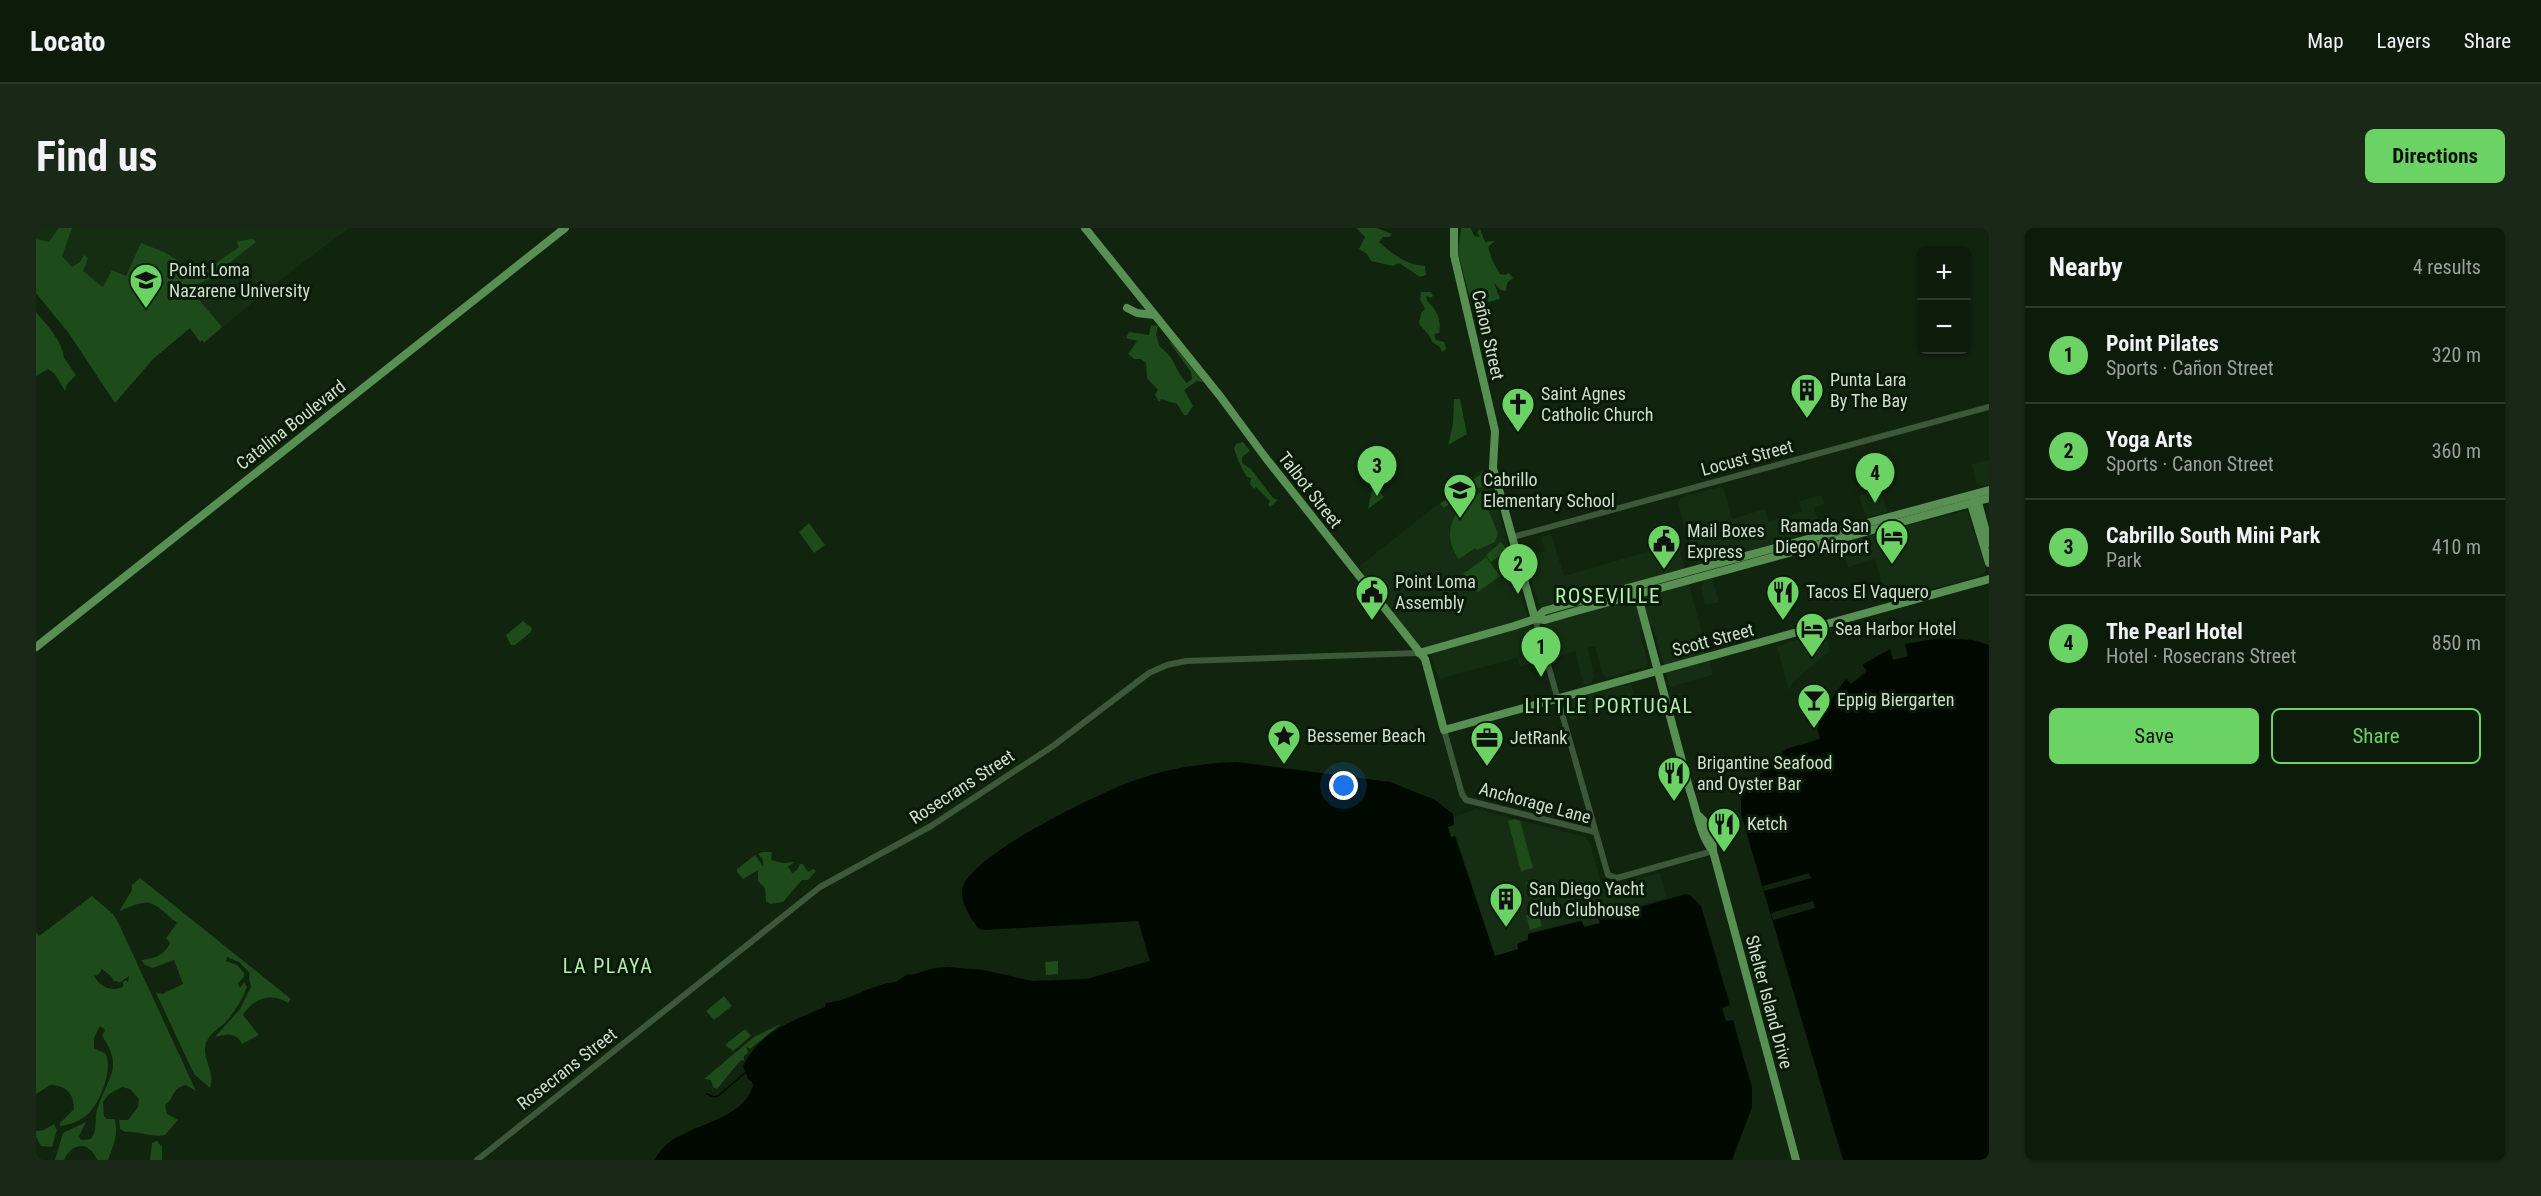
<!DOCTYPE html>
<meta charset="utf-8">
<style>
body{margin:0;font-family:"Roboto Condensed",sans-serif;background:#1a2818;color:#f1f3f6}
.controls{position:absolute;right:18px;top:18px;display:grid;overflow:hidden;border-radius:9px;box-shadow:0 2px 4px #0004}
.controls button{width:54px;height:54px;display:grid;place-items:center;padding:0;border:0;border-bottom:2px solid #2c392b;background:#0c1b0a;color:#f1f3f6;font:30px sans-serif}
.you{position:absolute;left:1308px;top:558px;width:21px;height:21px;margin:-15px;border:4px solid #fff;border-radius:50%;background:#1a73e8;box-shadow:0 0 0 9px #1a73e833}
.badge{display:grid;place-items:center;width:39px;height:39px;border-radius:50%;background:#6bd363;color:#111;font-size:20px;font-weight:700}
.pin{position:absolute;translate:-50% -50px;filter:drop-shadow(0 2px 3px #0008)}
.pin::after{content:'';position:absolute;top:32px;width:21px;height:18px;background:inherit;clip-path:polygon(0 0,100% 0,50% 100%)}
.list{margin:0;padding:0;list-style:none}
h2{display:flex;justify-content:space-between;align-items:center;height:78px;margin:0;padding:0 24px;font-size:26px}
h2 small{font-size:20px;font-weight:400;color:#9aa19c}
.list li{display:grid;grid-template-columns:39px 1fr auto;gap:18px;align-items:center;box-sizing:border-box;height:96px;padding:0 24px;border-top:2px solid #2c392b}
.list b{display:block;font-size:22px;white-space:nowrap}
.list p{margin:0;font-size:20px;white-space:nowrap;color:#9aa19c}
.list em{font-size:20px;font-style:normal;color:#9aa19c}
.actions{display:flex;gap:12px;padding:18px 24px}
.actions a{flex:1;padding:14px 0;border:2px solid #6bd363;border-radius:9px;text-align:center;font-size:21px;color:#6bd363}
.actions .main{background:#6bd363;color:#111}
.map{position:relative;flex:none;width:1953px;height:932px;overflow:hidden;border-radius:9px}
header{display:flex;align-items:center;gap:36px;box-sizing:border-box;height:84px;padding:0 30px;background:#0c1b0a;border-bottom:2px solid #2c392b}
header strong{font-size:28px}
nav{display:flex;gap:33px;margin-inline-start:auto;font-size:21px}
.intro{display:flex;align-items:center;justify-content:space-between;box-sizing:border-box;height:144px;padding:0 36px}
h1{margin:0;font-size:42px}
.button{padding:15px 27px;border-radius:9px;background:#6bd363;color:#111;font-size:21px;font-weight:700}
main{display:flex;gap:36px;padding:0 36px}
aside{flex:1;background:#0c1b0a;border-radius:9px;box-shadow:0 2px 4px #0004}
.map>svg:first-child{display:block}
.built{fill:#152e13}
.green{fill:#1d4b19;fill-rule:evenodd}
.water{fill:#000900}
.pier{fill:#10240e}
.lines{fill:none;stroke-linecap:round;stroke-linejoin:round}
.stream{stroke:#000900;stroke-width:1.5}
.minor{stroke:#3d573a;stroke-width:6}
.major{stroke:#588f53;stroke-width:8}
.labels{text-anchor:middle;stroke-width:6;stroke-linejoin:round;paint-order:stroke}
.poi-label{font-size:18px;fill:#d1decf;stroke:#071b06;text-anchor:start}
.street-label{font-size:18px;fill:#d1decf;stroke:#071b06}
.neighbourhood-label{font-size:20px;letter-spacing:1.5px;fill:#b6edb0;stroke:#071b06}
.quarter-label{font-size:21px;letter-spacing:1.5px;fill:#b6edb0;stroke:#071b06}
</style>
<header>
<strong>Locato</strong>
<nav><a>Map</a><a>Layers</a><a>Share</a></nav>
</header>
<div class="intro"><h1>Find us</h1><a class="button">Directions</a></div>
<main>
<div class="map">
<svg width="1953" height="932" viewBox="0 0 1953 932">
<rect width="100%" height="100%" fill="#10240e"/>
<g class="built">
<polygon points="0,0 313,0 236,58 168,115 158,97 117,131 79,175 43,118 0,66"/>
<polygon points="1953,232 1953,257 1946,259 1940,255 1936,236"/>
<polygon points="1446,241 1452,246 1504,433 1484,439 1481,430 1403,451 1396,428 1384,418 1327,346 1324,338"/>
<polygon points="1684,259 1688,262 1696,291 1729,281 1733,293 1765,284 1763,273 1786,267 1788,276 1778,280 1785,302 1663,337 1657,332 1642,275 1645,269"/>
<polygon points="1845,262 1851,284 1833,289 1829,287 1823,268"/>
<polygon points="1931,282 1950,341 1948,347 1854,372 1850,371 1839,331 1812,339 1805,315"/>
<polygon points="1515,306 1528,348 1642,315 1677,447 1634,459 1617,398 1603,403 1612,434 1609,439 1571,450 1567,446 1559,418 1552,420 1558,448 1555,455 1548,457 1539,423 1518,430 1489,329 1509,323 1505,309"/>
<polygon points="1676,350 1683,374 1669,377 1665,360 1668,353"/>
<polygon points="1785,405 1789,407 1794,423 1757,454 1753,463 1741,418"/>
<polygon points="1595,456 1599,470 1565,478 1566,483 1534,492 1531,472"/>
<polygon points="1440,581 1549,609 1554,615 1567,661 1624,645 1631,670 1563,688 1564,695 1548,699 1545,692 1494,705 1493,711 1482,714 1483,721 1459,728 1420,609 1415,610 1412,599 1418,597 1418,589"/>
</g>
<g class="green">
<polygon points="23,0 36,0 26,28 36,39 44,34 48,27 52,30 47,43 67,59 76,42 90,48 105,15 128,24 165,46 203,19 201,15 202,13 217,11 220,14 173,51 153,60 186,99 168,115 166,112 164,114 154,100 117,131 79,175 32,104 0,65 0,11 13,14"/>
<path d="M 1320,0 L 1341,0 L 1356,6 L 1353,9 L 1347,9 L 1343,14 C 1356,26 1371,37 1389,38 L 1390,47 L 1384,49 L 1363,35 L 1357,38 L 1335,33 L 1331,26 L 1323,21 L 1329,9 Z"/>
<polygon points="1425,0 1435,0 1438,8 1444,9 1441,4 1444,1 1449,14 1459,13 1452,19 1457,34 1464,46 1469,47 1473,45 1477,50 1471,55 1470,63 1465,62 1458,55 1464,71 1453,74 1444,68 1434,71 1422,25"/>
<path d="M 1385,64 L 1395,64 L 1397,68 L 1395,70 L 1390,68 L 1391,73 C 1400,80 1406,93 1403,105 L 1398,106 L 1400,112 L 1408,114 L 1410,121 L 1406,124 L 1404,119 L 1396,114 L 1393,107 L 1383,96 L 1385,85 L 1389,81 L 1384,71 Z"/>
<path d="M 0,84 C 12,98 26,113 28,130 L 40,147 L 31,156 L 29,163 L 19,146 L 12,141 L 0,148 Z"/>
<path d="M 1115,97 L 1122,98 L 1120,107 L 1124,119 C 1140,130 1138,142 1151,155 L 1156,151 L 1155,144 L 1134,115 L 1135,114 L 1167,154 L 1161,153 L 1148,162 L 1157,178 L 1151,187 L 1148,187 L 1141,176 L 1125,171 L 1123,174 L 1119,167 L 1122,162 L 1111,150 L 1110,135 L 1105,131 L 1098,131 L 1092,126 L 1101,113 L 1090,110 L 1093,104 L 1113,107 Z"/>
<polygon points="1418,171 1424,171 1431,206 1412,217 1417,196"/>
<path d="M 1207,214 L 1214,223 L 1206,229 L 1206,235 L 1215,241 L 1237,270 L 1242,272 L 1234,279 L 1232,277 L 1234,273 L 1220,259 L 1218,261 L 1214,256 L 1215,250 L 1211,249 C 1205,240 1201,230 1198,220 L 1200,216 Z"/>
<polygon points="1451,242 1446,259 1431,262 1408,280 1404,276"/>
<polygon points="1337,256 1348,269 1332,281"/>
<path d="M 1445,264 L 1462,306 L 1459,314 L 1441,322 L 1439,320 L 1423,331 C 1403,304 1419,279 1445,264 Z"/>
<polygon points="773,295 789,317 778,325 763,304"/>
<polygon points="1465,314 1471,322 1455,334 1450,327"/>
<polygon points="1450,329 1464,348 1442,364 1427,346"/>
<polygon points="487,393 496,400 495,404 479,417 475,417 470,407"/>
<polygon points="1479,591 1484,593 1497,640 1485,643 1472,593"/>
<polygon points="726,624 736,624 735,632 747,635 758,634 752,639 756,645 761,642 764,636 767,636 772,644 777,641 780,643 772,652 766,652 747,674 734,676 730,673 729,660 722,653 722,642 707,651 701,644 701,641 719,627 727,638 727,632 722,626"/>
<path d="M 104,650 L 255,771 L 252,775 C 234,764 218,770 207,787 L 223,807 L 206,816 C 200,804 190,806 179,809 L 204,781 L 215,759 L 213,750 L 214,745 L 203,734 L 191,729 L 190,733 L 201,737 L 208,745 L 208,749 L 202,755 L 204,760 L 208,754 L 211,759 C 206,772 199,784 189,795 C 182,801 174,805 170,815 C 165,830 180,844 174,860 L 158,846 L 120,765 L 126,766 L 147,756 L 138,732 L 117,740 L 109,737 L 105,732 C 118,730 127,729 134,715 L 130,710 L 141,695 C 116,674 116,668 84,683 L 84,682 L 96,662 L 96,657 Z"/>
<polygon points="1501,652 1505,667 1495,670 1490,655"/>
<path d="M 56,668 L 77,686 L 82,694 L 160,863 L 150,857 C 134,861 139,871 129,877 L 131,886 L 142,892 L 129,907 C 115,910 102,902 89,904 L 84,901 L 83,892 L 92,892 L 102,879 L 103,871 L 94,861 L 86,859 L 73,866 L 67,874 L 68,888 L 71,891 L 79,891 C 82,908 78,916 72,932 L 61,932 C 53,913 36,914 28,932 L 19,932 L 27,905 L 50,894 L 43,908 L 45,912 L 55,911 C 63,899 57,892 62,879 C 72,848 88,840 66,808 L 69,802 L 64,798 L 58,810 L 58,820 L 70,826 C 77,842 64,876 51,887 C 44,893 33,897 24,898 L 24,895 L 38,881 C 38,866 30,857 14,857 L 0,866 L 0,704 L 3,708 ZM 66,741 L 75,748 L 78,753 L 85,754 L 93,748 L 92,754 L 90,752 L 87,754 L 87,759 C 74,765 63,757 58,748 L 63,746 Z"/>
<polygon points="1502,684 1506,698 1494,702 1490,687 1499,688 1498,685"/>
<polygon points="1022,733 1022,746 1010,747 1009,734"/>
<polygon points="688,768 696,778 678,792 670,783"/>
<polygon points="746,795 714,821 710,818 712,825 708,828 708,832 704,833 681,861 677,859 675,852 668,851 718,809"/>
<polygon points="709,801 715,808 697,823 689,817"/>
<polygon points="18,896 21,902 16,919 5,918 0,909 0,903 8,902"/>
<polygon points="121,913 126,919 126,932 114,932 116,915"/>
</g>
<g class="water">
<polygon points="1904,410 1937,412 1953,417 1953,932 1807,932 1705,586 1705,568 1708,562 1750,521 1784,511 1779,492 1810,451 1815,456 1831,443 1826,437 1854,421 1857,432 1872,428 1869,416"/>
<path d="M 1201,534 L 1354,554 L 1399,572 L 1417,586 L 1418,597 L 1412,599 L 1415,609 L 1419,608 L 1459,728 L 1482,721 L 1481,716 L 1492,712 L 1492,706 L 1546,693 L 1548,699 L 1564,695 L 1562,688 L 1583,685 L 1650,666 L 1655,668 L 1665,678 L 1694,777 L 1686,780 L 1690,793 L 1697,792 L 1716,860 L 1716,879 L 1696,932 L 618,932 C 622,927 625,921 630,917 C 655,895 706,893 717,858 L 716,854 L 712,851 L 707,838 C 725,803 754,794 789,779 L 790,775 C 814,773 837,755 860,754 L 872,746 L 875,747 L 899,740 L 912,739 L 948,742 L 996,753 L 1050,751 L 1114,733 L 1102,693 L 948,702 L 942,700 C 935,690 925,676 926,663 C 928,629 1070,561 1103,551 C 1135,540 1167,535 1201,534 Z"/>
</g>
<g class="pier">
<polygon points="1773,645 1775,650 1728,663 1727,658"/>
<polygon points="1777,673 1779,680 1737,692 1735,686 1738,684"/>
</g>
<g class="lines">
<polyline class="stream" points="671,866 678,869 682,868 709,845"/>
<g class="minor">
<polyline points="1477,309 1953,179"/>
<polyline points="1499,391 1572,647 1581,650 1677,623"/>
<polyline points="1408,502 1426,566 1430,572 1559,604"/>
<polyline points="441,932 784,659 895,598 1017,518 1113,445 1131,437 1150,433 1383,425"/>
</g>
<g class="major">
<polyline points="1049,0 1184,168 1229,229 1389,431 1408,502 1953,351"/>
<polyline points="1418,0 1418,27 1459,203 1457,240 1499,391"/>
<polyline points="1091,80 1101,85 1118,87"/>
<polyline points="1938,272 1943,278 1953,315"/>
<polyline points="1939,274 1936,279 1953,335"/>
<path d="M 1600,361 L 1654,563 C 1661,583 1664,608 1677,623"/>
<polyline points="1499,391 1509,392 1544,382 1953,270"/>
<polyline points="0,419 529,0"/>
<polyline points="1383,425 1478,398 1499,391 1508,383 1529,377 1953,262"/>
<path d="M 1663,588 C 1673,597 1677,609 1677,623 L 1760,932"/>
</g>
</g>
<defs>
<symbol id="university-pin" viewBox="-11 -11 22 30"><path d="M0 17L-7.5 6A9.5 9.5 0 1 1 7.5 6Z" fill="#6bd363" stroke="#071b06"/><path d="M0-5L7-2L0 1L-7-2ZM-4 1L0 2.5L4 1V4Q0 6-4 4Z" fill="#111"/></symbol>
<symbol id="building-pin" viewBox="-11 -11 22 30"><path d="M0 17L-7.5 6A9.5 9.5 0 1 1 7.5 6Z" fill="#6bd363" stroke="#071b06"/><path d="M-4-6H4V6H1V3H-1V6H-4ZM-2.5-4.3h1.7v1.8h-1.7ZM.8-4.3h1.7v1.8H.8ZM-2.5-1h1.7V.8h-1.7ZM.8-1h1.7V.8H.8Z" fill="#111"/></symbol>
<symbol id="church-pin" viewBox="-11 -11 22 30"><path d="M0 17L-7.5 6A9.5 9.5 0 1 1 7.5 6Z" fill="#6bd363" stroke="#071b06"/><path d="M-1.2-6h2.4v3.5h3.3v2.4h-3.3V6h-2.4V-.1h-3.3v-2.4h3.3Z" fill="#111"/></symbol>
<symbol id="school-pin" viewBox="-11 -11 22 30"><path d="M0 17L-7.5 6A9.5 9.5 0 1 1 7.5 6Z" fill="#6bd363" stroke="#071b06"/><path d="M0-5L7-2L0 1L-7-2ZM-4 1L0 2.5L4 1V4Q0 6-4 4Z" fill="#111"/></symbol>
<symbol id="hotel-pin" viewBox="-11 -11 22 30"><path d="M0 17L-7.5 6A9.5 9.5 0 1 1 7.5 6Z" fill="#6bd363" stroke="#071b06"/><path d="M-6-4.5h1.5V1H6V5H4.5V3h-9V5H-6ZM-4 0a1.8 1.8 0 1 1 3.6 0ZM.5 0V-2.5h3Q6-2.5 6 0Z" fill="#111"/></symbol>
<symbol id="civic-pin" viewBox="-11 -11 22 30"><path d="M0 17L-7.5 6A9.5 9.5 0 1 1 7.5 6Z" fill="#6bd363" stroke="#071b06"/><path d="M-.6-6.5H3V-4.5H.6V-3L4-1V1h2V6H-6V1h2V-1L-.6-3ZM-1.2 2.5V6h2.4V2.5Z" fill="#111"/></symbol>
<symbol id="restaurant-pin" viewBox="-11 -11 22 30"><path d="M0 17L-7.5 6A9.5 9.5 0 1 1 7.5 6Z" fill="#6bd363" stroke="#071b06"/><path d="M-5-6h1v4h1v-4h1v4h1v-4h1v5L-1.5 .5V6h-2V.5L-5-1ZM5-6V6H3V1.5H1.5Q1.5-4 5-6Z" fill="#111"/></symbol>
<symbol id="bar-pin" viewBox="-11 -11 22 30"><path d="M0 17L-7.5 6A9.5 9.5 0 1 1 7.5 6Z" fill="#6bd363" stroke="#071b06"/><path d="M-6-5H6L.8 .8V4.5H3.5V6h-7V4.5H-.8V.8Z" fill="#111"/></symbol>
<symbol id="sight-pin" viewBox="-11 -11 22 30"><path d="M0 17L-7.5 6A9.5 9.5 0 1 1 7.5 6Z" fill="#6bd363" stroke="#071b06"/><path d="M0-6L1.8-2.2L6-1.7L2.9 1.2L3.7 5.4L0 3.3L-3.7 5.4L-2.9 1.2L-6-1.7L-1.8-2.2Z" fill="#111"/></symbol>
<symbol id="office-pin" viewBox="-11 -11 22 30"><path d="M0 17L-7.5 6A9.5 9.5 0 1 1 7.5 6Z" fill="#6bd363" stroke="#071b06"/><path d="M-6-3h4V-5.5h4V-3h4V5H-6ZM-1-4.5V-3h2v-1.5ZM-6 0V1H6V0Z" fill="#111"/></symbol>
</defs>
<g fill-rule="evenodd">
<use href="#university-pin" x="91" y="33" width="38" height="52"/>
<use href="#building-pin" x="1752" y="143" width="38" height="52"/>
<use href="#church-pin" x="1463" y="157" width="38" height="52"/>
<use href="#school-pin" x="1405" y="243" width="38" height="52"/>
<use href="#hotel-pin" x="1837" y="289" width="38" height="52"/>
<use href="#civic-pin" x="1609" y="294" width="38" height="52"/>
<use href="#civic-pin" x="1317" y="345" width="38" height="52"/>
<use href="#restaurant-pin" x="1728" y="345" width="38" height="52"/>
<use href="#hotel-pin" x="1757" y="382" width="38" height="52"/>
<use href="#bar-pin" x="1759" y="453" width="38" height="52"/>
<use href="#sight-pin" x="1229" y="489" width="38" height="52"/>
<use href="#office-pin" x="1432" y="491" width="38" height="52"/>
<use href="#restaurant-pin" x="1619" y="526" width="38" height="52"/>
<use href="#restaurant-pin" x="1669" y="577" width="38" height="52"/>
<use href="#building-pin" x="1451" y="652" width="38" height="52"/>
</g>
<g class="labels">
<g class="poi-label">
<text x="133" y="48">Point Loma<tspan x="133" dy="21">Nazarene University</tspan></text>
<text x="1794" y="158">Punta Lara<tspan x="1794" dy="21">By The Bay</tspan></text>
<text x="1505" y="172">Saint Agnes<tspan x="1505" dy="21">Catholic Church</tspan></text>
<text x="1447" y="258">Cabrillo<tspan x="1447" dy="21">Elementary School</tspan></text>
<text x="1833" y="304" text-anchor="end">Ramada San<tspan x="1833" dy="21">Diego Airport</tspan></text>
<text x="1651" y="309">Mail Boxes<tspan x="1651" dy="21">Express</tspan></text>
<text x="1359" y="360">Point Loma<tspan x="1359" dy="21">Assembly</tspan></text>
<text x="1770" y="370">Tacos El Vaquero</text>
<text x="1799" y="407">Sea Harbor Hotel</text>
<text x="1801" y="478">Eppig Biergarten</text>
<text x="1271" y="514">Bessemer Beach</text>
<text x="1474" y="516">JetRank</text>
<text x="1661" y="541">Brigantine Seafood<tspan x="1661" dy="21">and Oyster Bar</tspan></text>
<text x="1711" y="602">Ketch</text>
<text x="1493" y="667">San Diego Yacht<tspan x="1493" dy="21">Club Clubhouse</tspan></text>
</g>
<g class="street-label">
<text transform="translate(1452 107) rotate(77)" y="6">Cañon Street</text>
<text transform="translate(255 197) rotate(-38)" y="6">Catalina Boulevard</text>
<text transform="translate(1711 230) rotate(-15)" y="6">Locust Street</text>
<text transform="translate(1274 262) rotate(52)" y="6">Talbot Street</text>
<text transform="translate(1677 412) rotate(-15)" y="6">Scott Street</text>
<text transform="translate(926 559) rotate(-33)" y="6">Rosecrans Street</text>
<text transform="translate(1499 575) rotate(15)" y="6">Anchorage Lane</text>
<text transform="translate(1733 774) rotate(75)" y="6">Shelter Island Drive</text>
<text transform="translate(531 841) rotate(-38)" y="6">Rosecrans Street</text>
</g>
<g class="neighbourhood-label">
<text x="1573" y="485">LITTLE PORTUGAL</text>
<text x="572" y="745">LA PLAYA</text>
</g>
<g class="quarter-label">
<text x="1572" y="375">ROSEVILLE</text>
</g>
</g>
</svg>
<div class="controls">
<button>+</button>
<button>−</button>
</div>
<div class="you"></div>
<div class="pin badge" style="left:1505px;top:449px">1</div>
<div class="pin badge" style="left:1482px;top:366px">2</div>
<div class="pin badge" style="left:1341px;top:268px">3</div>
<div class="pin badge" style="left:1839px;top:275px">4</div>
</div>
<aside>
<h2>Nearby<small>4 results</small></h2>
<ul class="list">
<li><span class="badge">1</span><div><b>Point Pilates</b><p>Sports · Cañon Street</p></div><em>320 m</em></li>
<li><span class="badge">2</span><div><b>Yoga Arts</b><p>Sports · Canon Street</p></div><em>360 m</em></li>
<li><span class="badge">3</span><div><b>Cabrillo South Mini Park</b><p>Park</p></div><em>410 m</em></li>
<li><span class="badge">4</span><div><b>The Pearl Hotel</b><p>Hotel · Rosecrans Street</p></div><em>850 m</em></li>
</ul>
<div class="actions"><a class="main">Save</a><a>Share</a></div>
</aside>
</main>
